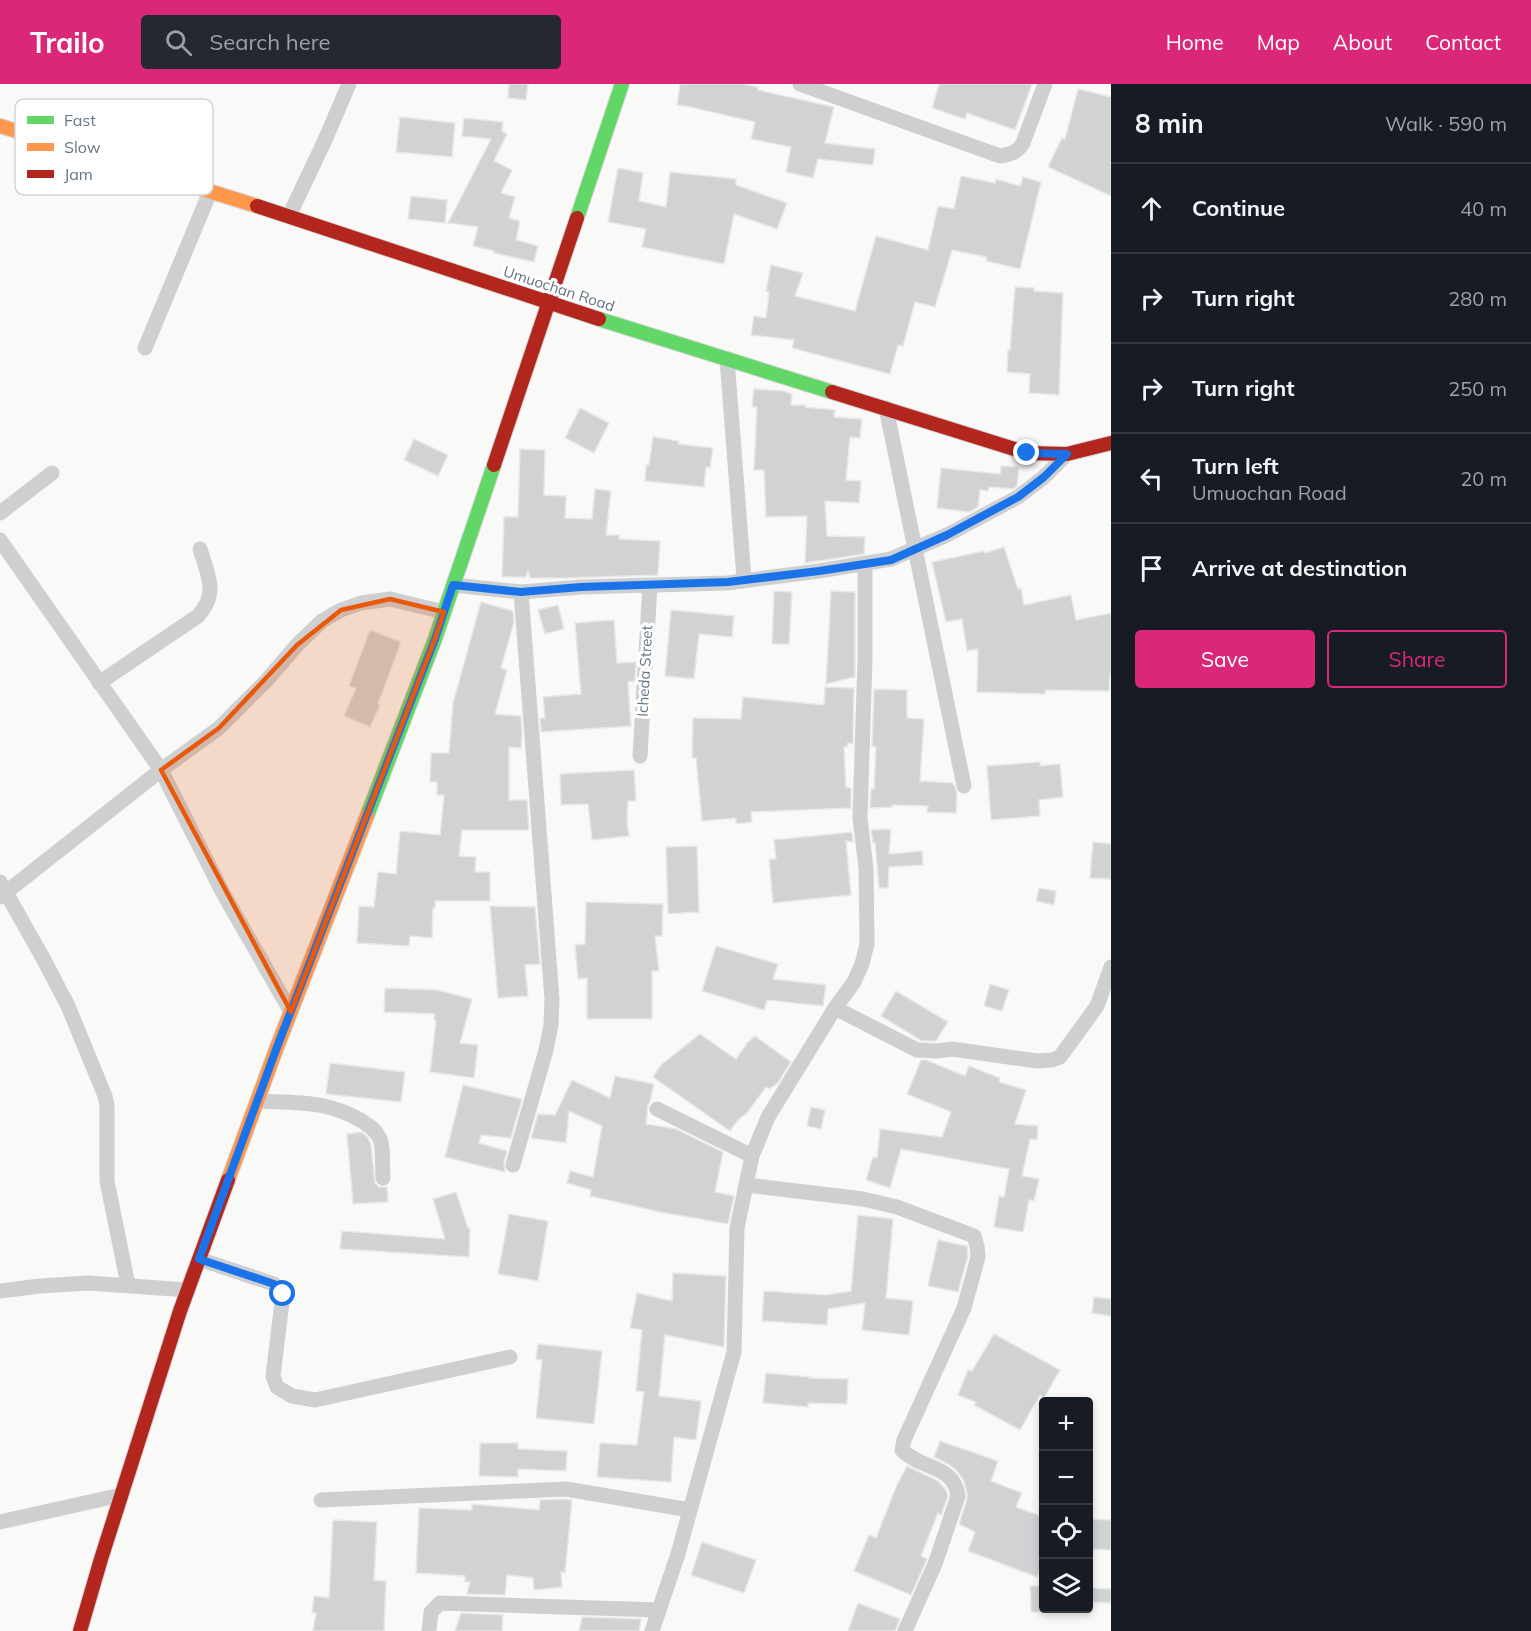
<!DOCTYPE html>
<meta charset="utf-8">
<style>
body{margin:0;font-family:Mulish,sans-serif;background:#242831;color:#f1f3f6}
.controls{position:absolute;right:18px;bottom:18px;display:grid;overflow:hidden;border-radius:6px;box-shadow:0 3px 9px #0003}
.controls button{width:54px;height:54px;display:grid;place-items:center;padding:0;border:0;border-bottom:2px solid #363941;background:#171b24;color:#f1f3f6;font:30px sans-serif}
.stop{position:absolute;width:18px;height:18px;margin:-14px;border:4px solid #1a73e8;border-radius:50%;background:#fff}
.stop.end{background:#1a73e8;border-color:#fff;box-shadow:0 2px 6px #0008}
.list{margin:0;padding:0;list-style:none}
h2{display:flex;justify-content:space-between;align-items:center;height:78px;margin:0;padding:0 24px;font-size:26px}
h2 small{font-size:20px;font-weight:400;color:#9ea1a6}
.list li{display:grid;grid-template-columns:39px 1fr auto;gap:18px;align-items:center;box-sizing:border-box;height:90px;padding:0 24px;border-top:2px solid #363941}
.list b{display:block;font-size:22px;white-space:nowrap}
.list p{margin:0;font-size:20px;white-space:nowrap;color:#9ea1a6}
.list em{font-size:20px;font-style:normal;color:#9ea1a6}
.actions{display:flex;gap:12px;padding:18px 24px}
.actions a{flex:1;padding:14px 0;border:2px solid #db2777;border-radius:6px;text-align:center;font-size:21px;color:#db2777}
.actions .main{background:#db2777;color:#fff}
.icon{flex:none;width:33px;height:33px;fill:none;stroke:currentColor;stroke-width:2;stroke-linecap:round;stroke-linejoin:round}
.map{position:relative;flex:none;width:1111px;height:1547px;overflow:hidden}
header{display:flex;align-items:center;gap:36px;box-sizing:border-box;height:84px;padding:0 30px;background:#db2777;color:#fff}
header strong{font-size:28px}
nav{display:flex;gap:33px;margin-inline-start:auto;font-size:21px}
.search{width:420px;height:54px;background:#242831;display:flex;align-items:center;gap:15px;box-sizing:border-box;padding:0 21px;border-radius:6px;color:#9ea1a6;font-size:22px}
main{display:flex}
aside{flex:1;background:#171b24}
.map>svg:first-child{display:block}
.building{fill:#d0d2d3;stroke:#e8e8e8;stroke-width:1.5}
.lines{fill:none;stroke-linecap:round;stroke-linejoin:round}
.fast-casing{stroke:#d6d7d7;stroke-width:16}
.slow-casing{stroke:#d6d7d7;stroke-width:16}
.jam-casing{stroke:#d6d7d7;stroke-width:16}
.street{stroke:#cecfd0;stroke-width:15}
.fast{stroke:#63d668;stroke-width:14}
.slow{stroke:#ff974d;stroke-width:14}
.jam{stroke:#b3261e;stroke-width:14}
.route{stroke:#1a73e8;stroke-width:8}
.marked{fill:#e8590c;fill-opacity:0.2;stroke:#e8590c;stroke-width:4.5;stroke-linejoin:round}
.labels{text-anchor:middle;stroke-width:6;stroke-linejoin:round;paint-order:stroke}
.street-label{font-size:15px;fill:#647783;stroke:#fff}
.key{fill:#fff;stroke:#d0d6da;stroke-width:1.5}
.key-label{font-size:16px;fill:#647783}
</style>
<header>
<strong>Trailo</strong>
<div class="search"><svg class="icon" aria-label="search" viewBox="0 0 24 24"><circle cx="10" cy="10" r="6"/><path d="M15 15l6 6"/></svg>Search here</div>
<nav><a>Home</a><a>Map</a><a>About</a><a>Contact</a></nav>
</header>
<main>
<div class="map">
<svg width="1111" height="1547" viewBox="0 0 1111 1547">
<rect width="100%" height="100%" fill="#f9f9f8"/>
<g class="building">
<polygon points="509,0 528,0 526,16 508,14"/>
<polygon points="680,0 744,0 758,3 758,6 834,23 825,59 875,65 873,81 818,75 813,94 786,88 791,63 751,55 755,38 690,23 677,21"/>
<polygon points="939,0 1032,0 1015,46 967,29 965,35 932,24"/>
<polygon points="1078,5 1111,13 1111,112 1048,83 1062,54 1065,55"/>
<polygon points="400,33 455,39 452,73 396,68"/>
<polygon points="464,34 503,38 502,47 507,50 494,77 512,86 501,109 515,113 509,134 520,137 516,156 538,162 534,178 494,169 494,167 473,162 478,143 448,139 491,55 462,52"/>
<polygon points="618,84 643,89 639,117 666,123 670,88 736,95 736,101 787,119 777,145 734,130 724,180 642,163 646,145 608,138"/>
<polygon points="961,92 995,99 996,95 1020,102 1023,93 1041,98 1020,185 986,177 987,173 952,166 935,223 915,218 903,262 898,261 890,290 792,264 794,256 751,251 754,232 766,234 769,208 766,207 771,181 803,189 795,212 855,227 876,152 928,166 938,122 954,125"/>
<polygon points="411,112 447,116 445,139 408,135"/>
<polygon points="1015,203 1034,204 1034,207 1063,209 1059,311 1029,309 1030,290 1007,288 1008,266 1010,266"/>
<polygon points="754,305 784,307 792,310 791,321 805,321 805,323 835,326 834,333 862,335 860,354 850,353 846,396 861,397 859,419 825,417 827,452 865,453 864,470 805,479 807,432 766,433 764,386 754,386 757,323 752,323"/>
<polygon points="580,324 609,339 594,369 565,354"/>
<polygon points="653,353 679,357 678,360 713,364 710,384 706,383 704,403 645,397 646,381 649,381"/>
<polygon points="414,355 448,371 438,392 404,376"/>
<polygon points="520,365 545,366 544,411 566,412 565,434 592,435 595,405 611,407 606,451 619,451 619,455 660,457 658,491 566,494 530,494 528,487 526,493 502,493 504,433 518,433"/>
<polygon points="1001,382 1019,383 1017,402 1013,405 989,403 988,407 980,406 978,423 970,428 937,424 941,384 1000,390"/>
<polygon points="1004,463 1018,505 1021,504 1024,521 1071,511 1076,536 1111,529 1111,590 1110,590 1109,607 1045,606 1045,610 977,608 978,565 967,567 962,535 946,538 932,478 984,467 985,469"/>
<polygon points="774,507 792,508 789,560 772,560"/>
<polygon points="831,507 855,508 855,593 826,600"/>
<polygon points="481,518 513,527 514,538 501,584 507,586 495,630 521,632 522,650 521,664 509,663 509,716 527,716 529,746 462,746 459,772 476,773 475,788 490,788 490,817 435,817 435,824 433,824 432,854 410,852 409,862 357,859 359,822 374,823 378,788 396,790 400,747 440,751 444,711 437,711 437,698 430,698 431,669 449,669 453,619"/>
<polygon points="558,521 564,545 545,550 538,526"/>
<polygon points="671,526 734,532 732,553 699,550 694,595 665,592"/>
<polygon points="614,536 617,579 636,578 635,597 628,598 631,642 541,648 540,634 545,634 543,613 581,610 575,539"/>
<polygon points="370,546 401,558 378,620 380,621 370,643 344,632 356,604 349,602"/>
<polygon points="825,603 854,604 853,660 848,659 847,663 844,663 846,703 851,704 851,724 751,728 752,738 736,740 736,734 702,737 696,674 692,674 693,634 741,635 743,613 824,621"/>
<polygon points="874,605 907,606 907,634 924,635 920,697 953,699 957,708 956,729 927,728 928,722 892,721 892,723 870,724 871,705 874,705 876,663 872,662"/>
<polygon points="1040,678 1040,682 1060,680 1063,713 1039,716 1040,732 991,736 987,682"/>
<polygon points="634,686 636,717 628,717 627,737 629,752 592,756 588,720 561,721 560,690"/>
<polygon points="891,745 889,770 922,767 923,781 889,783 888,804 879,804 875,759 873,759 871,746"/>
<polygon points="852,748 853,758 846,757 851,811 773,819 769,775 776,775 774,756"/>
<polygon points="1093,758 1111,760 1111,795 1090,794"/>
<polygon points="697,762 699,828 668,830 666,763"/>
<polygon points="1039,804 1056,807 1054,821 1036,817"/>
<polygon points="586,818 663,820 662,852 655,852 659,887 652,887 652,935 587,935 587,894 578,895 575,861 585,860"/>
<polygon points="490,822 535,823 540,880 525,881 528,912 498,914"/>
<polygon points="716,862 778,880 773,895 826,901 823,922 767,916 764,926 702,907"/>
<polygon points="990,900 1009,906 1002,927 984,922"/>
<polygon points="385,904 437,906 472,915 460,959 478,961 474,994 430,988 436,937 434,936 435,930 384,928"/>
<polygon points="896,907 948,938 936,957 922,957 881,932"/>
<polygon points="700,950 736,975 747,959 755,952 791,978 778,999 769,1005 766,1003 747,1029 738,1036 730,1047 653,993 661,981"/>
<polygon points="921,976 926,976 965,992 969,982 1000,994 999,998 1026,1006 1015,1040 1038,1042 1037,1056 1030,1055 1022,1092 1039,1095 1034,1117 1029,1116 1023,1148 994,1143 999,1112 1004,1113 1009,1085 901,1065 890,1104 866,1096 873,1073 877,1074 880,1045 942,1053 951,1028 907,1010"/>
<polygon points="330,979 405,988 401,1018 326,1010"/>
<polygon points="615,992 654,1000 650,1018 648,1021 646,1040 676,1045 723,1068 715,1108 734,1112 728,1140 660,1128 590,1112 591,1106 567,1099 570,1087 593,1093 602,1042 569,1027 566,1059 531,1054 538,1030 555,1031 572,996 610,1014"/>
<polygon points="463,1001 522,1015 511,1054 481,1051 479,1059 507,1067 504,1079 505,1088 445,1073"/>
<polygon points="811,1023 825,1026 821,1045 807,1042"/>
<polygon points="362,1048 368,1054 371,1060 375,1099 379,1103 387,1103 388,1118 353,1120 347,1050"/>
<polygon points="456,1108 468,1144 470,1144 469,1173 340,1165 342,1147 445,1155 433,1115"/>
<polygon points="509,1130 548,1137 538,1197 498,1190"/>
<polygon points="858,1131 893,1135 886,1214 913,1217 909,1251 862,1246 865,1219 828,1225 827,1241 762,1237 764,1207 826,1211 851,1207"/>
<polygon points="938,1156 967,1162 968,1172 958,1208 928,1202"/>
<polygon points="673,1189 726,1192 724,1263 665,1251 659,1312 701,1317 696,1356 674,1353 671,1398 597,1393 600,1359 637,1361 644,1308 636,1307 642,1246 630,1244 637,1209 672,1217"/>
<polygon points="1094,1213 1111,1215 1111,1232 1092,1229"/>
<polygon points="994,1250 1060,1286 1044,1314 1040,1311 1020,1346 974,1321 976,1318 958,1311 968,1286 972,1287"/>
<polygon points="538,1260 602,1267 594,1340 536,1334 542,1276 536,1275"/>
<polygon points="766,1289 811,1293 810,1294 848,1295 847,1320 808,1319 808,1323 763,1319"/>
<polygon points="940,1357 998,1377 991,1397 1022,1409 1016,1423 1044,1433 1044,1476 1037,1493 968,1467 975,1448 959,1440 967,1415 967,1409 964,1397 957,1387 948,1380 934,1373"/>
<polygon points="480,1359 518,1359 518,1365 567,1367 566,1387 518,1385 518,1393 479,1392"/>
<polygon points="907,1382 938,1397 946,1406 948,1412 941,1431 938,1429 921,1472 927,1475 911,1511 854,1487 869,1451 876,1454 896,1403"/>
<polygon points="562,1415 572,1416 565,1489 561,1488 562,1503 534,1506 533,1494 507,1491 505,1511 467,1510 470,1498 465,1498 465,1492 416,1489 419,1424 472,1426 472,1420 539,1426 540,1416"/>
<polygon points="1089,1435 1111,1436 1111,1466 1089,1465"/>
<polygon points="333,1436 377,1438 374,1496 386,1497 384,1547 313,1547 316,1529 312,1529 314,1512 329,1514"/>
<polygon points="702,1458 756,1476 744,1509 691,1491"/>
<polygon points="1030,1502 1044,1502 1044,1528 1031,1528"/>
<polygon points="1089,1504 1111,1505 1111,1519 1089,1518"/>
<polygon points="858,1519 900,1535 895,1547 848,1547"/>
<polygon points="461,1529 503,1531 502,1547 455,1547"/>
<polygon points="582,1533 641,1535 639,1547 579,1547"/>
</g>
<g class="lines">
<defs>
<g id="fast">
<polyline points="577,134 622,0"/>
<polyline points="599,235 832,308"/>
<polyline points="367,732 435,555 494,381"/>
</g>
<g id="slow">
<polyline points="0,42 257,122"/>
<polyline points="228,1096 277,963 367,732"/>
</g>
<g id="jam">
<polyline points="257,122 599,235"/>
<polyline points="832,308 1027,369 1067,370 1111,359"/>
<polyline points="494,381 577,134"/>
<polyline points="80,1547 101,1475 180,1227 228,1096"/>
</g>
</defs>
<use href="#fast" class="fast-casing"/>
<use href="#slow" class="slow-casing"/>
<use href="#jam" class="jam-casing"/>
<g class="street">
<path d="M 800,0 L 1000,72 C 1011,70 1017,69 1023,59 L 1045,0"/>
<polyline points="289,132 325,56 349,0"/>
<polyline points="145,264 210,108"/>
<polyline points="727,275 744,495"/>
<polyline points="886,324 964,702"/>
<polyline points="0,429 52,389"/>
<polyline points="0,456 161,686 223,809 291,928"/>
<polyline points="453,501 521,508 581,503 727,499 819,487 891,475 947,451 1018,413 1044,393 1067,370"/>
<path d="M 99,599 L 198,532 C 219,509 208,492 200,465"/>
<polyline points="640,672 650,501"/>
<polyline points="0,798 44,876 68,922 105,1012 107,1021 107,1097 128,1201"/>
<polyline points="0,813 161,686 219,644 267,596 297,561 322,537 341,526 361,519 390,515 444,528"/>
<polyline points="835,924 917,966 937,967 952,965 1037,977 1052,976 1060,973 1097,922 1111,883"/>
<path d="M 257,1017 C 296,1019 327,1016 362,1037 C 369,1042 375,1045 379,1053 C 384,1061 382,1084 383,1094"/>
<polyline points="657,1025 752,1072"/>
<polyline points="513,1081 546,966 551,941 552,915 521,508"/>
<path d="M 746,1101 L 863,1115 L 897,1123 L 974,1152 L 977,1162 L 978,1173 L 964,1224 L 904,1356 L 902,1366 C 921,1386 954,1380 958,1412 L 935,1480 L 905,1547"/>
<polyline points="199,1175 274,1200 283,1210 273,1292 277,1303 292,1312 315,1316 510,1273"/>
<polyline points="0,1207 40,1202 88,1199 188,1206"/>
<polyline points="321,1416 566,1405 690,1426"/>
<polyline points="0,1438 121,1411"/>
<polyline points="429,1547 431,1528 440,1519 659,1526"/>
<polyline points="652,1547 678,1470 734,1268 737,1144 752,1072 768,1033 835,924 854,898 862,880 867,860 866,784 860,734 865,574 865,480"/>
</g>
<use href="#fast" class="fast"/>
<use href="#slow" class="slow"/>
<use href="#jam" class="jam"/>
</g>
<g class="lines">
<polyline class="route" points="283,1210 274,1200 199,1175 277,963 435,555 453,501 521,508 581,503 728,498 819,487 891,476 947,451 1018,413 1044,393 1067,370 1027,369"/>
</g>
<path class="marked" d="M 390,515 L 444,528 L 435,555 L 291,928 L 161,686 L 219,644 L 297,561 L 341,526 Z"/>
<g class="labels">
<g class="street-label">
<text transform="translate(559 205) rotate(18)" y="5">Umuochan Road</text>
<text transform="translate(645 587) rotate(-87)" y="5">Icheda Street</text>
</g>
</g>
<rect x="15" y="15" width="198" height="96" rx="9" class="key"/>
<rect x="27" y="32" width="27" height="8" fill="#63d668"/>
<rect x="27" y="59" width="27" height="8" fill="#ff974d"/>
<rect x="27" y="86" width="27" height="8" fill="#b3261e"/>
<g class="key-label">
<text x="64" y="42">Fast</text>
<text x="64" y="69">Slow</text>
<text x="64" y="96">Jam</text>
</g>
</svg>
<div class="controls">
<button>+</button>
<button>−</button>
<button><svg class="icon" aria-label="locate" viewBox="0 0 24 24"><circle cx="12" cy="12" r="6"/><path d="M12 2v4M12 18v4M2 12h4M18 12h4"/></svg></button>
<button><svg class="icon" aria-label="layers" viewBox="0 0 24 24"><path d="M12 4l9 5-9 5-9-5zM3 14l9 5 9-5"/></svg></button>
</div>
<div class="stop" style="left:283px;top:1210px"></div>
<div class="stop end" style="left:1027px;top:369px"></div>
</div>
<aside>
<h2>8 min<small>Walk · 590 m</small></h2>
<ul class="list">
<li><svg class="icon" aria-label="ahead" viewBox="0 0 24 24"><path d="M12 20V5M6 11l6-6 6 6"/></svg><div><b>Continue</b></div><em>40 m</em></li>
<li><svg class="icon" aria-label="right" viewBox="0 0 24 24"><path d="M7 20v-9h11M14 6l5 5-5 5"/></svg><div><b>Turn right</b></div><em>280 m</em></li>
<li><svg class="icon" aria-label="right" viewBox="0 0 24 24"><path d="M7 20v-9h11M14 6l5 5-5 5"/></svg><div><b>Turn right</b></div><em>250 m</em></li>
<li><svg class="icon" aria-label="left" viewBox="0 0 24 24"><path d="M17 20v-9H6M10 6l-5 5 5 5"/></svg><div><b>Turn left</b><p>Umuochan Road</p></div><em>20 m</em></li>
<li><svg class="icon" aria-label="arrive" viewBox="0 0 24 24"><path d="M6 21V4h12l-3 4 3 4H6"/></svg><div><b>Arrive at destination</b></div></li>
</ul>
<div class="actions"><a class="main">Save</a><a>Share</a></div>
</aside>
</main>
